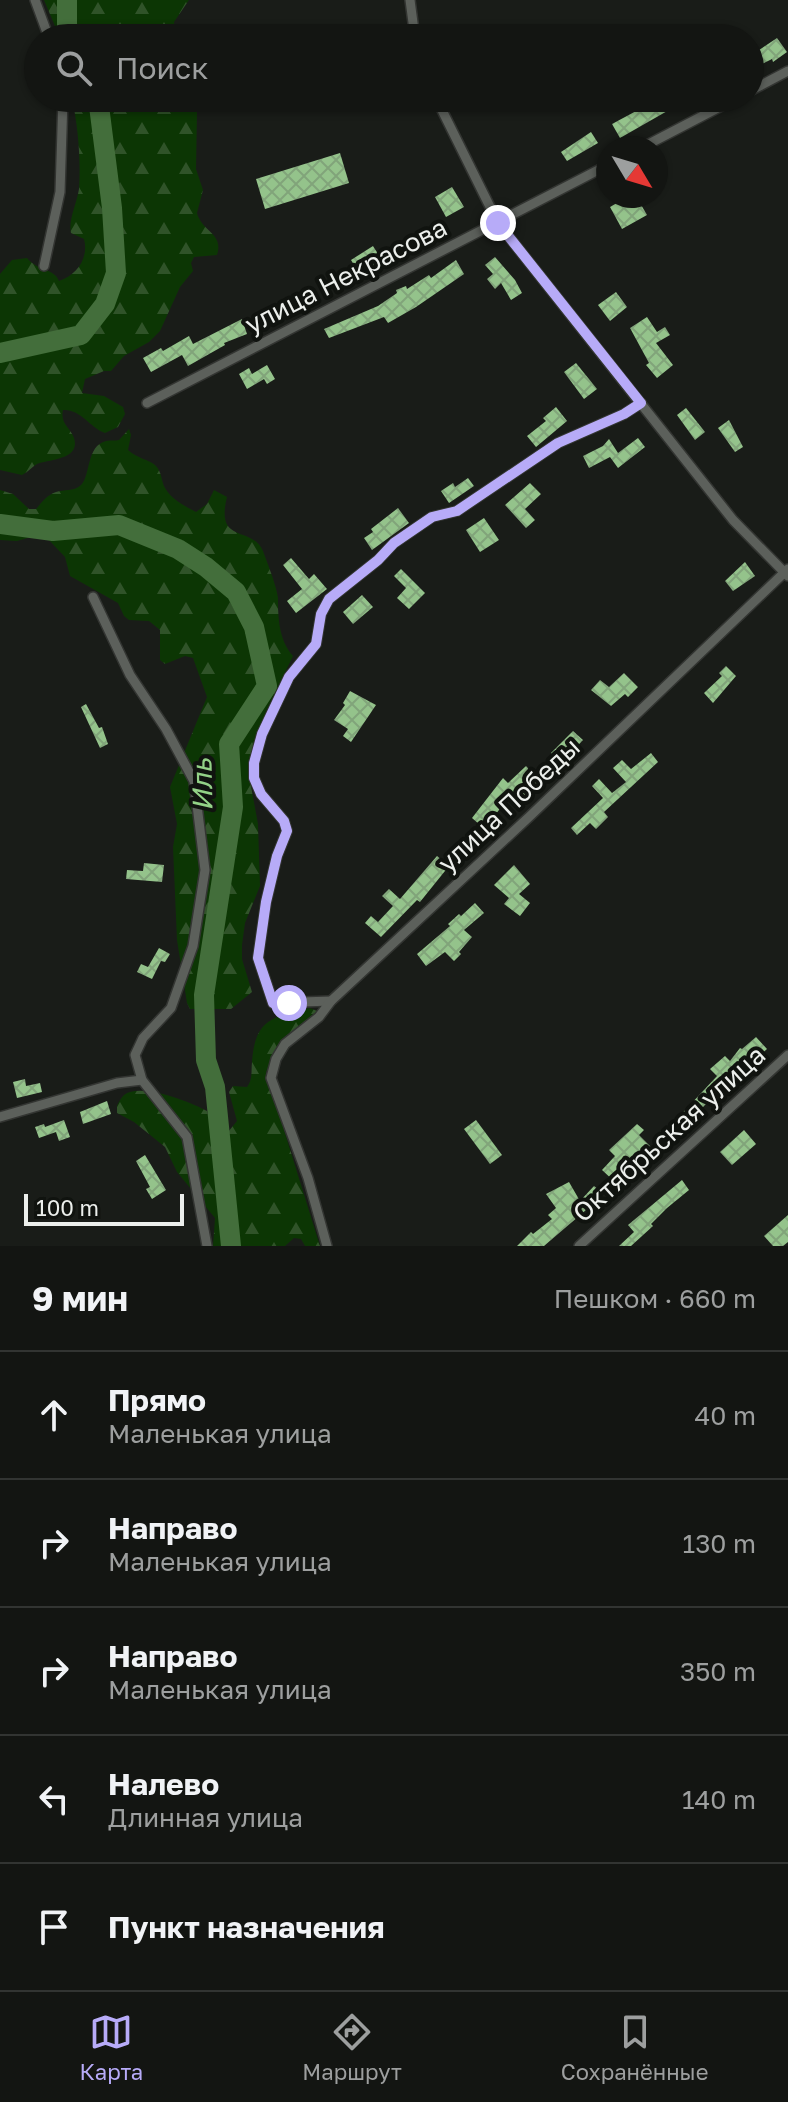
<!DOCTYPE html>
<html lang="ru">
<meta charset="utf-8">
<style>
body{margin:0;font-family:"Golos Text",sans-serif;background:#1c1e1b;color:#f1f3f6}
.compass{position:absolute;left:596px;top:136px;width:72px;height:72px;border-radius:50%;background:#131512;box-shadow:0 2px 6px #0004;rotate:128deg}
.scale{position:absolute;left:24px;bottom:20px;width:160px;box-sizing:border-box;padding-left:8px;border:4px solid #ecefec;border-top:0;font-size:22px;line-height:28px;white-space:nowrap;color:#ecefec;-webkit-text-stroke:6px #10130f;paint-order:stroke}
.stop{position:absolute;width:24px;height:24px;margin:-18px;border:6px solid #b7abf8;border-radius:50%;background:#fff}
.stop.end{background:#b7abf8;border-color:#fff;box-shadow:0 2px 8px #0008}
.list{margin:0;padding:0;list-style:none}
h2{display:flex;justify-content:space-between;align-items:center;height:104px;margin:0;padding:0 32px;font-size:34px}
h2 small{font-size:26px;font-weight:400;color:#9d9f9f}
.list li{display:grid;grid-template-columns:52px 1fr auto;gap:24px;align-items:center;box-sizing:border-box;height:128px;padding:0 32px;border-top:2px solid #323432}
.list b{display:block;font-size:30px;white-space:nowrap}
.list p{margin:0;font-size:26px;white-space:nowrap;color:#9d9f9f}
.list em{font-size:26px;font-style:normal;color:#9d9f9f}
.icon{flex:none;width:44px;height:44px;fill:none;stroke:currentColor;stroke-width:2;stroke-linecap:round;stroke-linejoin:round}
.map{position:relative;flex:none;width:788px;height:1246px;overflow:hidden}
.search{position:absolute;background:#131512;box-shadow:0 2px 6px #0004;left:24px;right:24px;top:24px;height:88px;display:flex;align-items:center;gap:20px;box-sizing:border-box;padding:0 28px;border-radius:44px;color:#9d9f9f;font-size:30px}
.sheet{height:744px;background:#131512}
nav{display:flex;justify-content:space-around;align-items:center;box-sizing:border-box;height:112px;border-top:2px solid #323432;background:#131512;font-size:22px;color:#9d9f9f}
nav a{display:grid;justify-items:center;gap:4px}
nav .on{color:#b7abf8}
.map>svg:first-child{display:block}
.forest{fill:url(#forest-firs)}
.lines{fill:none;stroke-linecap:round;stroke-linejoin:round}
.river{stroke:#436e3b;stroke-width:20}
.building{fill:url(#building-cross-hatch)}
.minor-casing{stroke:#333532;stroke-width:12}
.minor{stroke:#5c605b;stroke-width:9}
.route{stroke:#b7abf8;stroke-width:10}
.labels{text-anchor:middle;stroke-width:8;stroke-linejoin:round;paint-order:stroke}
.street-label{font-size:26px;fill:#ecefec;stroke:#10130f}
.water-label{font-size:28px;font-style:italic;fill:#93d287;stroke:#10130f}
</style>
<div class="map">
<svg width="788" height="1246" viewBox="0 0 788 1246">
<defs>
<pattern id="forest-firs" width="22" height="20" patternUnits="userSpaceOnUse" patternTransform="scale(2)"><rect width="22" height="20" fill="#0c3604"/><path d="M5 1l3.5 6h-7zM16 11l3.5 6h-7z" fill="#305329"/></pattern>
<pattern id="building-cross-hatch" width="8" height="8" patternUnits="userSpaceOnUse" patternTransform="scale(2)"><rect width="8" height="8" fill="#94c38b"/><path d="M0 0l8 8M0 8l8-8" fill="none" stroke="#81a47a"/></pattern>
</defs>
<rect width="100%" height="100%" fill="#191c18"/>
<g class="forest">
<polygon points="44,0 189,0 174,22 176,38 60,38"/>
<path d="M 72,98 L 193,98 L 197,112 L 196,169 L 203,190 L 197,213 C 202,232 224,233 217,255 L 194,257 L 191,263 L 193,271 L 180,287 L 160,331 L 149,342 L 124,356 L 111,371 L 104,371 L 85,379 L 82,393 L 104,396 L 123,407 L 125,414 L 118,427 L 105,433 C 89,427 81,409 63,410 C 60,424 70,427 74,438 C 81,460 48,459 37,464 C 32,467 28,472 22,475 L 0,470 L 0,274 L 12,260 L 27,258 C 39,272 54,268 59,281 C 77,275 89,258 84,239 L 71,233 C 68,220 77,203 79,189 C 81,159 78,127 72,98 Z"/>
<path d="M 129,429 L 131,435 L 128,450 C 138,459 148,459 155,465 C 162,471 161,481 165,488 C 172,500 185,506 196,512 L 207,504 L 214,490 L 227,497 C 215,545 252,525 263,551 C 267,562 277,587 278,598 C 278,619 279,640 293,656 L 266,711 L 248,770 L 258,824 L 260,886 L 245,923 L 242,945 L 242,959 L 252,992 L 231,1009 L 190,1009 L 187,1003 L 177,940 L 173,847 L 177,824 L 170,787 L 207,697 L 193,658 L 185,656 L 165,664 L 160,660 L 160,630 L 149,621 L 129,620 L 124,616 L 118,603 L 70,576 L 65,557 L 46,537 L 38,535 L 17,541 L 0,540 L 0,490 L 13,494 L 29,509 L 36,509 C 42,502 47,495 56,492 C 64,489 73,492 81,485 C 91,475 86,446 106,441 C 111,440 115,441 119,440 Z"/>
<path d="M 310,1008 L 317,1011 L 281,1042 L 266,1072 L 320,1246 L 305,1246 L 301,1239 L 294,1238 L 285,1246 L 213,1246 L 215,1218 L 177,1172 L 165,1147 L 134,1122 L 117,1113 L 117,1106 C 118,1103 121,1098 124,1095 C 140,1082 191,1102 207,1111 L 212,1134 L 216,1139 L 224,1137 L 237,1121 L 229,1092 L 233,1086 L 247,1087 C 253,1079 251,1072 252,1062 C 255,1019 272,1017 310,1008 Z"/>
</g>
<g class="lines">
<g class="river">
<polyline points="67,0 67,29 71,38"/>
<polyline points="0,353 81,335 105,304 116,273 112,208 98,98"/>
<polyline points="0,524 53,531 119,525 178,549 206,567 236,592 254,627 267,686 229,744 233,807 204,995 206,1060 215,1087 231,1246"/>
</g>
</g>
<g class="building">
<polygon points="777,38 787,52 773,62 772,59 750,70 750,39 756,52"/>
<polygon points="672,98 690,98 620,138 612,124 651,103 655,107"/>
<polygon points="591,132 598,143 567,161 561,152"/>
<polygon points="340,153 349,183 265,209 256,179"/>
<polygon points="452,187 464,207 446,217 435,197"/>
<polygon points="629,196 636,196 647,215 622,229 610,207"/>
<polygon points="373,246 385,265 363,279 351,260"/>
<polygon points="495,257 515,280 522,293 511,300 501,283 495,289 487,279 493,274 485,265"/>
<polygon points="456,260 464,274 416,307 388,323 384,317 329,338 324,329 378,306 397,293 396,290 406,286 407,289 429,275 431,278"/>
<polygon points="616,292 627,307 610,321 598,305"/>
<polygon points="647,317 657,332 665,327 670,335 656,343 673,365 657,378 646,365 649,363 630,328"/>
<polygon points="242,319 247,334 224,343 225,345 188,366 182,355 151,372 143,358 161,348 163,351 189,336 193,344"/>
<polygon points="576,363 597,389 584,399 564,372"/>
<polygon points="267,365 275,379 267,384 264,379 247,389 239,374 249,368 252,374"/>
<polygon points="556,407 567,421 536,447 527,436 546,421 543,418"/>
<polygon points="686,408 705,432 695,440 677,415"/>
<polygon points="729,420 743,447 735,452 718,428"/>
<polygon points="638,438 645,447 618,468 610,457 589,468 583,456 603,446 609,439 618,453"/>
<polygon points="468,478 474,486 449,503 441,491 453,483 455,487"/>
<polygon points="530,483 541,494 525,509 535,520 526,528 505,505"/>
<polygon points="398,508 409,523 372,550 364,538 373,532 371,529"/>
<polygon points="484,518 499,540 480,552 466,530"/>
<polygon points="291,558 309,579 314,574 327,589 296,613 287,601 302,589 283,565"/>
<polygon points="745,562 755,576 733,591 725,581"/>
<polygon points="401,569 425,593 409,609 397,598 406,588 394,576"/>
<polygon points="362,595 373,607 353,624 343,612"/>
<polygon points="726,666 736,676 713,703 704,693 722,676 719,673"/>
<polygon points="624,673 638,687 628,697 625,694 611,706 591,690 600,680 609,687"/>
<polygon points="350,691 376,705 351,742 343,736 348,729 334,720 345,705 343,703"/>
<polygon points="86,704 99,728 102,727 108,744 100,748 81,707"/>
<polygon points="573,731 583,740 560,764 551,753"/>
<polygon points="651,753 658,762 604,812 608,817 596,829 590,823 577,835 571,828 603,798 592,786 599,779 612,793 626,782 613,768 622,760 631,769"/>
<polygon points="526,766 540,781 515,804 509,797 492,819 495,821 487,831 472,818 503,778 508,783"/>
<polygon points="437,856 449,866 420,902 417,900 381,937 365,923 371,916 378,922 393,906 382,896 389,889 400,899"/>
<polygon points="144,863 164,865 162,882 126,879 127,870 143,871"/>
<polygon points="514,865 530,884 519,894 530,903 520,916 504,904 509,898 494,885"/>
<polygon points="475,903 484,913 464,930 472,937 459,952 461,954 454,961 445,952 426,966 417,954 450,926 448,924 459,914 461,916"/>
<polygon points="159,948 170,954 165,962 161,961 152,979 137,972 141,964 148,967"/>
<polygon points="756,1037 767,1049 758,1057 754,1052 740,1070 683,1127 665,1141 659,1133 676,1120 717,1076 710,1069 725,1056 730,1061 740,1048 742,1049"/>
<polygon points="25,1079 26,1086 40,1083 42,1092 17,1098 13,1082"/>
<polygon points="107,1101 111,1114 83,1124 80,1112"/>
<polygon points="64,1120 70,1137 59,1141 56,1132 39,1138 35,1127 44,1124 45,1127"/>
<polygon points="476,1120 502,1155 490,1164 464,1129"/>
<polygon points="637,1124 644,1130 639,1135 653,1149 643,1159 639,1156 621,1173 624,1175 616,1183 602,1170 615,1156 609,1150"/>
<polygon points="744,1130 756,1144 732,1165 720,1152"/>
<polygon points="145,1155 166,1190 152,1199 146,1189 150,1187 136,1161"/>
<polygon points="682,1180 689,1190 667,1208 651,1224 653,1226 631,1246 619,1246 634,1232 628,1225"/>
<polygon points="569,1182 580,1201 594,1186 602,1192 586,1210 544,1246 517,1246 531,1232 533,1234 552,1219 548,1215 556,1208 546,1194"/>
<polygon points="788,1215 788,1242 783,1246 773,1246 764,1236"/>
</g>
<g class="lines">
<defs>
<g id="minor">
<polyline points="35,0 49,38"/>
<polyline points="410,0 415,38"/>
<polyline points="750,91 788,71"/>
<polyline points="436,98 498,223 733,520 788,576"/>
<polyline points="641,148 737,98"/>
<polyline points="44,266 60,192 63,98"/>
<polyline points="147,403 608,165"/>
<polyline points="93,597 130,675 166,729 194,781 205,870 193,946 171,1008 143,1038 135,1055 142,1080 187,1137 207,1246"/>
<polyline points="331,1001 273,1003 258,958 266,902 277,856 287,831 284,821 261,794 254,778 254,763 262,734 289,677 316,644 321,614 329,599 378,560 394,543 432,517 457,511 558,443 624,414 641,403"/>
<polyline points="0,1117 117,1083 142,1080"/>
<polyline points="327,1246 308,1178 271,1078 276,1059 285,1044 319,1017 331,1001 529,817 788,569"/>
<polyline points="579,1246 788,1055"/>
</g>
</defs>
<use href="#minor" class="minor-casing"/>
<use href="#minor" class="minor"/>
</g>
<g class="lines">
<polyline class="route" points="289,1003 273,1003 258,958 266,902 277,856 287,831 284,821 261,794 254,778 254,763 262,734 289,677 316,644 321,614 329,599 378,560 394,543 432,517 457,511 558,443 624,414 641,403 498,223"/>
</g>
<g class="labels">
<g class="street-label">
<text transform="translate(346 276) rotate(-27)" y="9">улица Некрасова</text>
<text transform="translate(509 805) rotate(-43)" y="9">улица Победы</text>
<text transform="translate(669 1134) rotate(-42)" y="9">Октябрьская улица</text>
</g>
<g class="water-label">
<text transform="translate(202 785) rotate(-91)" y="10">Иль</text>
</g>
</g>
</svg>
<svg class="compass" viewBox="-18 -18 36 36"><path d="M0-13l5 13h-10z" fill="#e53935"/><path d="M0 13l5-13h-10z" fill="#9d9f9f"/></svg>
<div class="scale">100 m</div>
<div class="stop" style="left:289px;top:1003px"></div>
<div class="stop end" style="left:498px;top:223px"></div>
<div class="search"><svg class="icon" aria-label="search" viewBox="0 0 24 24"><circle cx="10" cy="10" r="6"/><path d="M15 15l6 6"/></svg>Поиск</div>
</div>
<section class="sheet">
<h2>9 мин<small>Пешком · 660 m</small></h2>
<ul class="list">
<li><svg class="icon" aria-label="ahead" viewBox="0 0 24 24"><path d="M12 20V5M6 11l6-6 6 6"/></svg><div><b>Прямо</b><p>Маленькая улица</p></div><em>40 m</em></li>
<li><svg class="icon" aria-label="right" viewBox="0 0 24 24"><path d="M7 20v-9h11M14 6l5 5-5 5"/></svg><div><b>Направо</b><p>Маленькая улица</p></div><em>130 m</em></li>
<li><svg class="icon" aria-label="right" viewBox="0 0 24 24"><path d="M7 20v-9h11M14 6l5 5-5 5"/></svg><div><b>Направо</b><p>Маленькая улица</p></div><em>350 m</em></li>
<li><svg class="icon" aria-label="left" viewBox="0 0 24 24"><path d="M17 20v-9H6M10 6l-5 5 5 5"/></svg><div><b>Налево</b><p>Длинная улица</p></div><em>140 m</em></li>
<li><svg class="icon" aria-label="arrive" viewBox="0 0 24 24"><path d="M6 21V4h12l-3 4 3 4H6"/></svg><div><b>Пункт назначения</b></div></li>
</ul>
</section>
<nav>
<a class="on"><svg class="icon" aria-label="map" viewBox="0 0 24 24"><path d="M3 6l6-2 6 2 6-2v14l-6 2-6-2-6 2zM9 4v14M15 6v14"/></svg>Карта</a>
<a><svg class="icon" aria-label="directions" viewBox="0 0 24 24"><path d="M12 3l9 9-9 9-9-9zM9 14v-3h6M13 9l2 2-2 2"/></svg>Маршрут</a>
<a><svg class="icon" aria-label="saved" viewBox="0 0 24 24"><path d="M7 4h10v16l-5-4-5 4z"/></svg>Сохранённые</a>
</nav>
